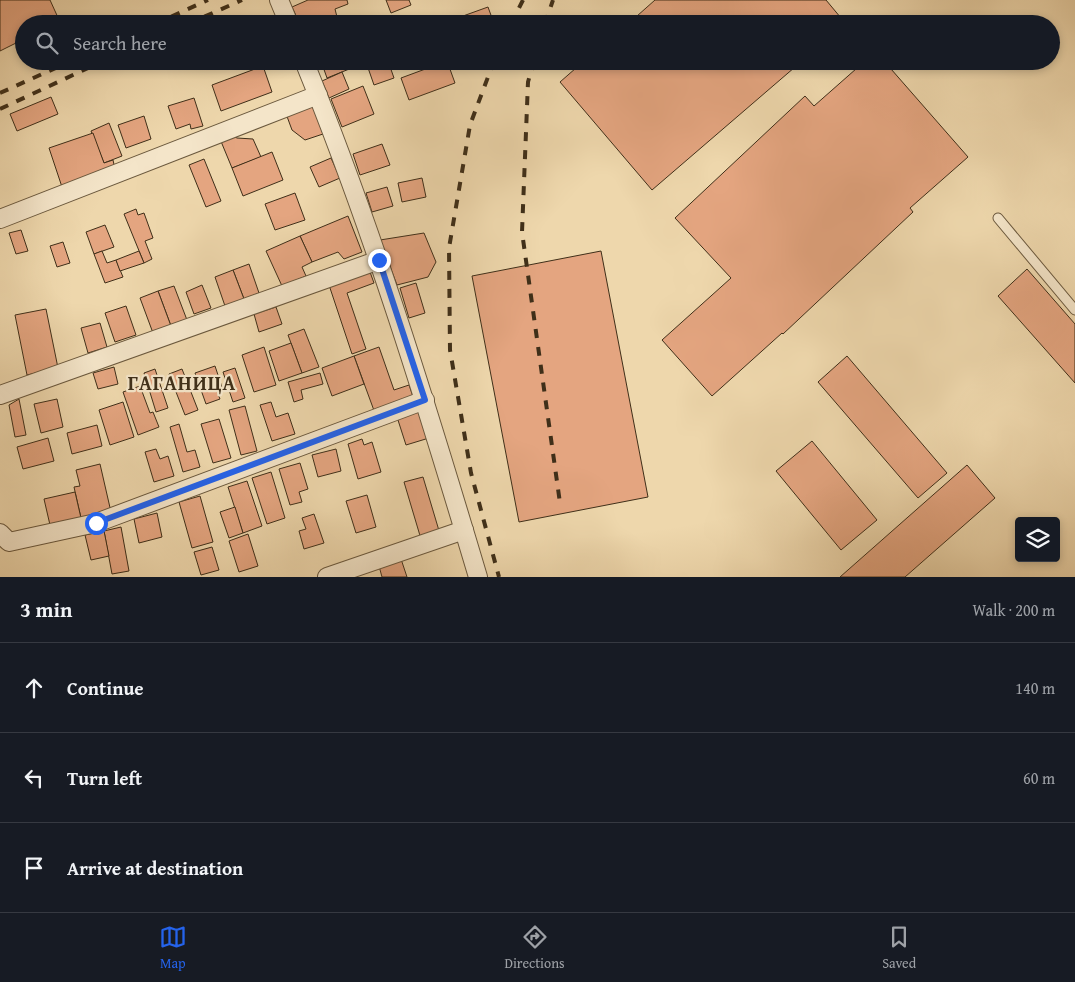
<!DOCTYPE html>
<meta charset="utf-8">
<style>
body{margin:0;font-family:"Gentium Book Plus",serif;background:#20242c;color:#f1f3f6}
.controls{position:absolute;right:15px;bottom:15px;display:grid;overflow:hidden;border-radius:5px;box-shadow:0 2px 8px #0003}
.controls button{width:45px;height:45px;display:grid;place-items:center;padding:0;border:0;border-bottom:1px solid #363941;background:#171b24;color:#f1f3f6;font:25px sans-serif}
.stop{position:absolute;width:15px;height:15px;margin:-11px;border:4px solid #2563eb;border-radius:50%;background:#fff}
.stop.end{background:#2563eb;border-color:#fff;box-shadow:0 1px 5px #0008}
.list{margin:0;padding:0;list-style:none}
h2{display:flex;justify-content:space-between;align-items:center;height:65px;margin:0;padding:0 20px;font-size:21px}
h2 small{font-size:16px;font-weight:400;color:#9ea1a6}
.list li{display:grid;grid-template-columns:32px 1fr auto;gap:15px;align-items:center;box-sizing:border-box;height:90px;padding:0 20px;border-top:1px solid #363941}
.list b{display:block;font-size:19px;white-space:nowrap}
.list em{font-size:16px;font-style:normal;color:#9ea1a6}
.icon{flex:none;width:28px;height:28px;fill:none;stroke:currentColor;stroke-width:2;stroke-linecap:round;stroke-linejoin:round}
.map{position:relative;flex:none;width:1075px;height:577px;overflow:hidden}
.search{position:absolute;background:#171b24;box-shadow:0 2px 8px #0003;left:15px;right:15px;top:15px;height:55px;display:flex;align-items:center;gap:12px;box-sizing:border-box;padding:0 18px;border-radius:28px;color:#9ea1a6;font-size:19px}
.sheet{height:335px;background:#171b24}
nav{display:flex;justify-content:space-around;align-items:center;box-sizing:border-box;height:70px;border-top:1px solid #363941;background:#171b24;font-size:14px;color:#9ea1a6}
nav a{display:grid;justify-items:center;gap:2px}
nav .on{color:#2563eb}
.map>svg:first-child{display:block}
.building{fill:#e4a580;stroke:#3f2f19}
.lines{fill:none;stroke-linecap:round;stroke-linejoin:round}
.service-casing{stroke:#6b593e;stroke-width:11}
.minor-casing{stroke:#6b593e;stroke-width:20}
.service{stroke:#f4e5c9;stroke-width:9}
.minor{stroke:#f4e5c9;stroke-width:18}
.rail{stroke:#3f2f19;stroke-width:4;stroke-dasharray:9 9;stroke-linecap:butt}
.route{stroke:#2563eb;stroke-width:6}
.labels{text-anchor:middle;stroke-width:4.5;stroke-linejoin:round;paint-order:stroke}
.district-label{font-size:20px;font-weight:bold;letter-spacing:1px;fill:#3f2f19;stroke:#f4e5c9}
</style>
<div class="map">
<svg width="1075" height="577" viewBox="0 0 1075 577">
<rect width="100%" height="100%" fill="#eed7ac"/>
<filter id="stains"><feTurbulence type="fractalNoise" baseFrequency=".004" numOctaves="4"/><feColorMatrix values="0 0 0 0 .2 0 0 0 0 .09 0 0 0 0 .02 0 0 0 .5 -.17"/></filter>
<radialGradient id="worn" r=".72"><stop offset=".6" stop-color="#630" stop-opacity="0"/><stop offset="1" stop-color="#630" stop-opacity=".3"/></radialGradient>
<g class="building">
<polygon points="0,0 50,0 60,22 24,24 24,39 0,51"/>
<polygon points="308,0 347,0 348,4 335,9 337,17 320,24 300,24 292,7"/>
<polygon points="386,0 409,0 411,5 391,13"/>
<polygon points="655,0 826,0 846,24 628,24"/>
<polygon points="488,7 492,18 491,24 466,24 463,16"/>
<polygon points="321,61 369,61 327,78"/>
<polygon points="388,61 394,78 374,85 366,62"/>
<polygon points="447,61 455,83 409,100 401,78"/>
<polygon points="584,61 802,61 652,190 560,82"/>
<polygon points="865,61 884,61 968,157 910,208 913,212 783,334 782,333 712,396 662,340 731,278 675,218 805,96 814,106"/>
<polygon points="263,66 272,92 221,111 212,85"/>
<polygon points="342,72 349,89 329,98 322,81"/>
<polygon points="363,86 374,114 342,127 331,99"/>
<polygon points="51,97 58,114 17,131 10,114"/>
<polygon points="194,98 203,126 191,129 190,124 176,129 168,106"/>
<polygon points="313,102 326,133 305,140 292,130 285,111"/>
<polygon points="144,116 151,139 126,148 118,125"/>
<polygon points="109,123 122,156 104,163 91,131"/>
<polygon points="93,133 104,163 113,160 115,169 62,187 49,148"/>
<polygon points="231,135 237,138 253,139 261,157 232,168 220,139"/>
<polygon points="382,144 390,165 360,175 353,154"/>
<polygon points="272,152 283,180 243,196 232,168"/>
<polygon points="331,158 340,178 319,187 310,167"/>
<polygon points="204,159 221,201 206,207 189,165"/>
<polygon points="422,178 426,197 402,202 398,183"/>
<polygon points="387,187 393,206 372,212 366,193"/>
<polygon points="295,193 305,220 275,230 265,204"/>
<polygon points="136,209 138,215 144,213 153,238 145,241 152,259 144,263 124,214"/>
<polygon points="348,216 362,252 344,259 338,252 312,262 300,236"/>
<polygon points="105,225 114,247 94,254 86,232"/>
<polygon points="21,230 28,251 16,254 9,233"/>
<polygon points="424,233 436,262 428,277 397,285 380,240"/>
<polygon points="300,236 312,262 302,267 306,276 282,286 266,251"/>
<polygon points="63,242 70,263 57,267 50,246"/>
<polygon points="102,251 107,263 116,260 123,277 105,283 94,254"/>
<polygon points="139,251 144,263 120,271 116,260"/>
<polygon points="601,251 648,497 519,522 472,276"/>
<polygon points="249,264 259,293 244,299 233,270"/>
<polygon points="1027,269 1075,324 1075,383 998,296"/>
<polygon points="233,270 244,299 225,306 215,277"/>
<polygon points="370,272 374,283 347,293 366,349 352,354 329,285"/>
<polygon points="416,283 425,313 409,318 400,288"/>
<polygon points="202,285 211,308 194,314 186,292"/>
<polygon points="174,286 187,320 171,326 158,291"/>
<polygon points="158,291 171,326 153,333 140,298"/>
<polygon points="126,306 136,335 115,342 105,313"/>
<polygon points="276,307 282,324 259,332 254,314"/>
<polygon points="46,309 58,368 27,375 15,315"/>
<polygon points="100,323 107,347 88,353 81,328"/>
<polygon points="304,329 319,367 302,373 288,335"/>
<polygon points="291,343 302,373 279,381 269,351"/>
<polygon points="264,347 276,385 254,392 242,355"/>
<polygon points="379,347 394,390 409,385 415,402 376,416 354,356"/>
<polygon points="354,356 364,384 332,396 322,368"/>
<polygon points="847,356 947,473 918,498 818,382"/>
<polygon points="215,366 222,387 216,389 220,399 206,404 195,373"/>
<polygon points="114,367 118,384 98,389 93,373"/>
<polygon points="235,368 245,398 233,402 223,372"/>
<polygon points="155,369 168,408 156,412 144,373"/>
<polygon points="182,369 198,410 185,415 169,374"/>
<polygon points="320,373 323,384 301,390 303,399 294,402 288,382"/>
<polygon points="140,386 150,413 153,412 159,427 138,435 123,392"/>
<polygon points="19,399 26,435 15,437 9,405"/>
<polygon points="57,399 63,427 41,433 34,404"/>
<polygon points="123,402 134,437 110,445 99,410"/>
<polygon points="271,402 276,417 288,413 295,434 272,441 260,405"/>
<polygon points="245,406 257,451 241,455 229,410"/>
<polygon points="420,409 429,438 406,445 397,417"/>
<polygon points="219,419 231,458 213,463 201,424"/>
<polygon points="179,424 187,452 195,450 200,467 183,472 170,427"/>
<polygon points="97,425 102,446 72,454 67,433"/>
<polygon points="48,438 54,461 23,469 17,447"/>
<polygon points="362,439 364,445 372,442 381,472 358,479 348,444"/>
<polygon points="812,441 877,520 841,550 776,471"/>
<polygon points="156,449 160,459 168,456 174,476 154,482 145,452"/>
<polygon points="336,449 341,471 318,477 312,455"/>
<polygon points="300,463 308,489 299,492 302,502 290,505 279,469"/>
<polygon points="100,464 111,512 81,518 74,487 80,486 76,470"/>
<polygon points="967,465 995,498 905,577 840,577"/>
<polygon points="271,472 285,518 267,524 252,478"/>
<polygon points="423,477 440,534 421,539 404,482"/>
<polygon points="247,481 262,526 243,533 228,487"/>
<polygon points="75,492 81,518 50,525 44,499"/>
<polygon points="367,495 376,527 356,533 346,501"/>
<polygon points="200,496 213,542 192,548 179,502"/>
<polygon points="235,507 243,533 229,538 220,512"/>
<polygon points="157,513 162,537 139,543 134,519"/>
<polygon points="314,514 324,543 304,549 299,531 306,529 302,518"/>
<polygon points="121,527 129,571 112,574 104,531"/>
<polygon points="104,531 109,556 91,560 85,535"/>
<polygon points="248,534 258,566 239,572 229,541"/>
<polygon points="212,547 219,570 201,575 194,552"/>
<polygon points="401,559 407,577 382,577 379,566"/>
</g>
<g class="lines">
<defs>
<polyline id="service" points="998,218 1075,310"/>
<g id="minor">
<polyline points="279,0 289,24"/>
<path d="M 304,61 C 373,230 426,403 478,577"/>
<polyline points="0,219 318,95"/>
<polyline points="0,395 379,260"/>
<polyline points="0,533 9,542 96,523 425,400"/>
<polyline points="327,577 464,530"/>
</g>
</defs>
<use href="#service" class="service-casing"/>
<use href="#minor" class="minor-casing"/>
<use href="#service" class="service"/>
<use href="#minor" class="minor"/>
<g class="rail">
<polyline points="155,24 208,0"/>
<polyline points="188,24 242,0"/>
<polyline points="511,24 523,0"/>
<polyline points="545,24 553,0"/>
<polyline points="494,61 470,125 449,248 450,350 471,473 499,577"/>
<polyline points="534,61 528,82 522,232 560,503"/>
<polyline points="0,93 71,61"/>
<polyline points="0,109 103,61"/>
</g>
</g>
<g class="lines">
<polyline class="route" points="96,523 425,400 379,260"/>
</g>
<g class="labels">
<g class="district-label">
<text x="182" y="390">ГАГАНИЦА</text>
</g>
</g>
<rect width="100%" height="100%" filter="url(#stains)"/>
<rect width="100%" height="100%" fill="url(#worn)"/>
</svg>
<div class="controls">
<button><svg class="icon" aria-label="layers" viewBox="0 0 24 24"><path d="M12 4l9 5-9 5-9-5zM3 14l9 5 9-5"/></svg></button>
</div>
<div class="stop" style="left:96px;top:523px"></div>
<div class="stop end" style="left:379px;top:260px"></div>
<div class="search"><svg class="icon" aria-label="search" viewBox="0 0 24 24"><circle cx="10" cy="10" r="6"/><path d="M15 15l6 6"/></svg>Search here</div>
</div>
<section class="sheet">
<h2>3 min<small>Walk · 200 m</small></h2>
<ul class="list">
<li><svg class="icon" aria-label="ahead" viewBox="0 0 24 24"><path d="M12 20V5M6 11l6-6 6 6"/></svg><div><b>Continue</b></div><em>140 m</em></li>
<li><svg class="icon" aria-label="left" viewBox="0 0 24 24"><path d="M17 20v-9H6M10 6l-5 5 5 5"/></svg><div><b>Turn left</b></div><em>60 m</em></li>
<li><svg class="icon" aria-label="arrive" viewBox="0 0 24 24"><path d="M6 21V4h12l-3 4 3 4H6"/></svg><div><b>Arrive at destination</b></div></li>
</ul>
</section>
<nav>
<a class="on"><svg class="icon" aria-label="map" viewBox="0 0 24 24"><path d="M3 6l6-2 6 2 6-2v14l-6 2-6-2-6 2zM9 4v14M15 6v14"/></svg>Map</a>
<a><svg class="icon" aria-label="directions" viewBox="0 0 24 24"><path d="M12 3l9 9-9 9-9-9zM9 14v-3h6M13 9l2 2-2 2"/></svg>Directions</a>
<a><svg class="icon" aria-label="saved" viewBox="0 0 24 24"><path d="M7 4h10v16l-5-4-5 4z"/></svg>Saved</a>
</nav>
